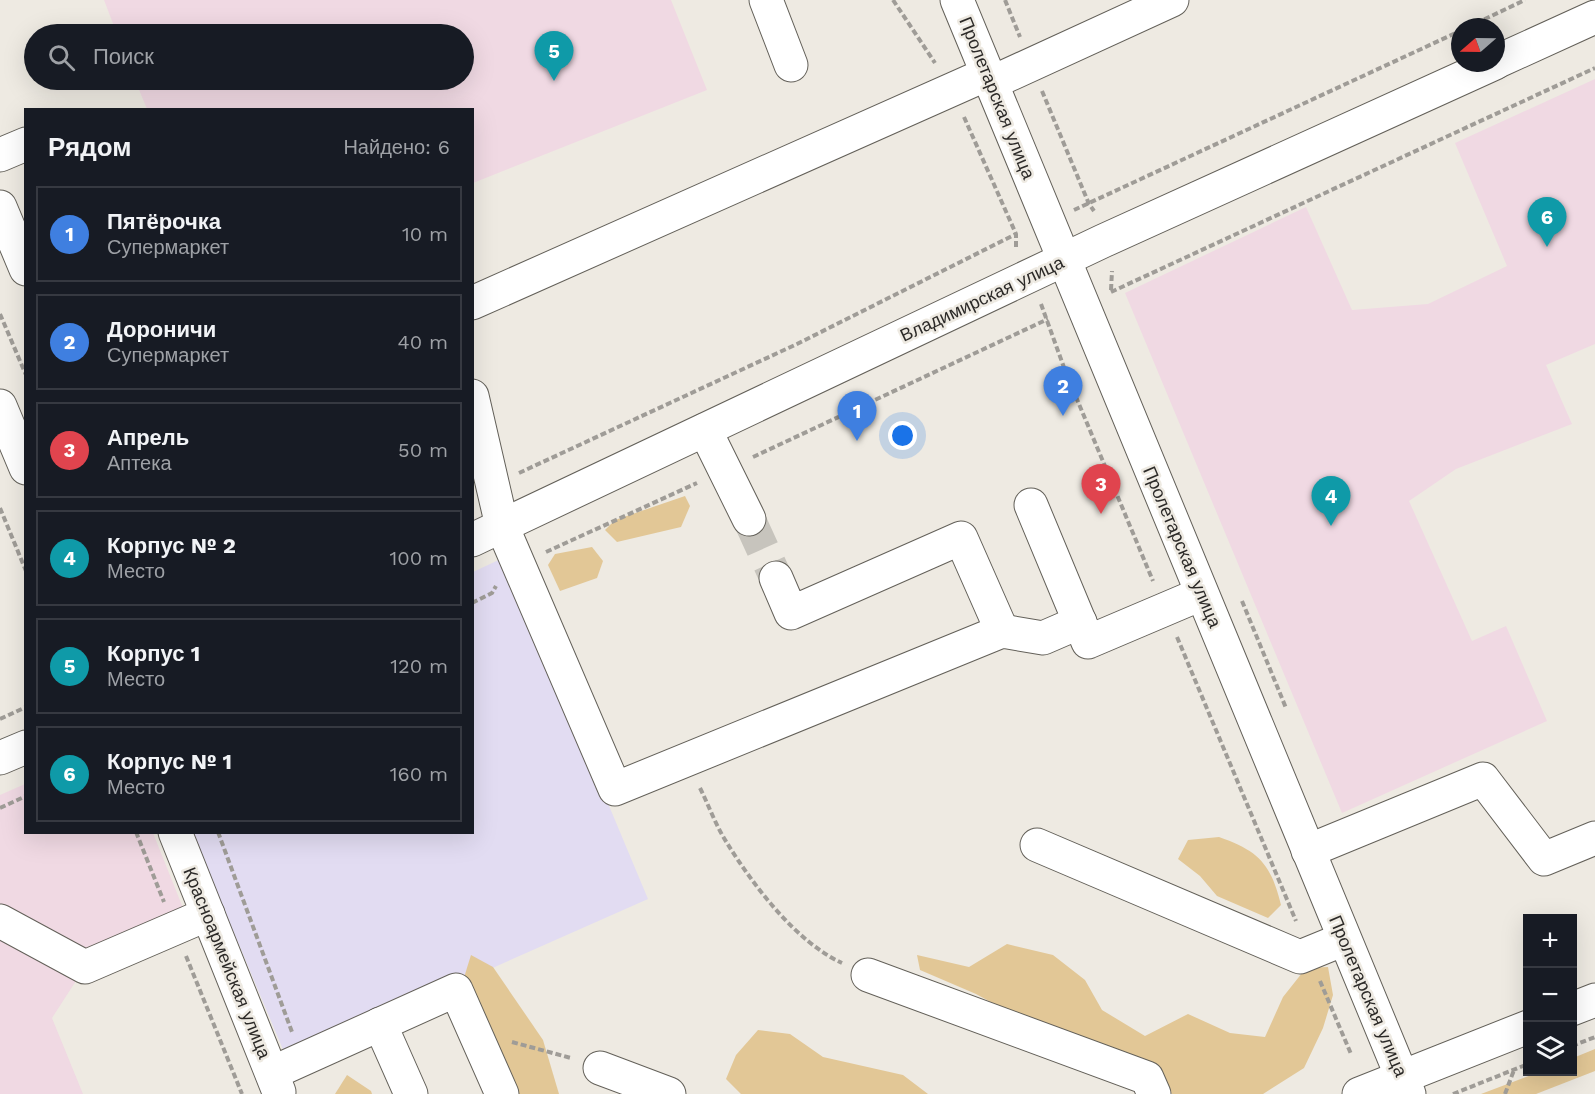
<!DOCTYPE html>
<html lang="ru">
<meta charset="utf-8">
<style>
body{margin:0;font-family:"Work Sans",sans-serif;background:#20242c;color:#f1f3f6}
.controls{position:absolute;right:18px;bottom:18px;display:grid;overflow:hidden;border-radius:0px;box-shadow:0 6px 24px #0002}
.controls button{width:54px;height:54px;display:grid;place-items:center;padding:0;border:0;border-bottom:2px solid #363941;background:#171b24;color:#f1f3f6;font:30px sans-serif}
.compass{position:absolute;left:1451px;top:18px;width:54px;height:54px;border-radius:50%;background:#171b24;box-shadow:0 6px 24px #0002;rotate:250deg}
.you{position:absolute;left:903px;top:436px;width:21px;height:21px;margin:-15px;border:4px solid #fff;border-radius:50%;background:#1a73e8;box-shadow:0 0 0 9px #1a73e833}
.badge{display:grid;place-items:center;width:39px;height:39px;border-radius:50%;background:#d493a7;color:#fff;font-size:20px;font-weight:700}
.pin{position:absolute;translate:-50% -50px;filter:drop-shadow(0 2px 3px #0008)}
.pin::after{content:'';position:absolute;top:32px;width:21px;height:18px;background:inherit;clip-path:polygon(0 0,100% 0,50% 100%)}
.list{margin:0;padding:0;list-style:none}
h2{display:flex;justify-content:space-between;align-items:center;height:78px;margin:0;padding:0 24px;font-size:26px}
h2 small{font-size:20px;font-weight:400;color:#9ea1a6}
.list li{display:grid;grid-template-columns:39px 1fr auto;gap:18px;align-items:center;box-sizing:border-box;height:96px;margin:0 12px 12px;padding:0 12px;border:2px solid #363941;border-radius:0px}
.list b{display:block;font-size:22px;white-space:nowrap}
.list p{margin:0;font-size:20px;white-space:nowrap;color:#9ea1a6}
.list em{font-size:20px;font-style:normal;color:#9ea1a6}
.icon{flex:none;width:33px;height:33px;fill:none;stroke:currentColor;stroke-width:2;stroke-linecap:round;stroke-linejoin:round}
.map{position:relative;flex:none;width:1595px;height:1094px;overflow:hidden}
.search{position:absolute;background:#171b24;box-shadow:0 6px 24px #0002;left:24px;top:24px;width:450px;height:66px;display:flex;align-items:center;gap:15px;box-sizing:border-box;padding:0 21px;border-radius:33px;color:#9ea1a6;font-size:22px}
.panel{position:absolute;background:#171b24;box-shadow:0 6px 24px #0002;left:24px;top:108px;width:450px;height:726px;border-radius:0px}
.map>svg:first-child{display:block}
.commercial{fill:#e2dcf2}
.education{fill:#f0d9e3}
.green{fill:#e2c796}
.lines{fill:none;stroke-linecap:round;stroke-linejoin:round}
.minor-tunnel{stroke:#c7c4bd;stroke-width:33;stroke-dasharray:33 16;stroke-linecap:butt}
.minor-casing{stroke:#636059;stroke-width:35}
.major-casing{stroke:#636059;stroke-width:35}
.path{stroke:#9f9c97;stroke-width:4;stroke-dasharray:6 3;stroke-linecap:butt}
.minor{stroke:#fff;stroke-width:33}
.major{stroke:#fff;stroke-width:33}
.labels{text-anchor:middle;stroke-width:5;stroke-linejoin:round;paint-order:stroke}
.street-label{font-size:18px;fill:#2c2a28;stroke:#eeeae2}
</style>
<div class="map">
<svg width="1595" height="1094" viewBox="0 0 1595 1094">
<rect width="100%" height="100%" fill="#eeeae2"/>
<polygon class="commercial" points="505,557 648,899 287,1059 192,833 472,832 473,572"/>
<g class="education">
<polygon points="104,0 671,0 707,90 473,183 472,110 147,109 135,80 464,80 464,34 117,34"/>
<polygon points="1595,79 1595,344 1546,365 1572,424 1456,469 1409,501 1472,641 1506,626 1547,721 1342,813 1125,293 1306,207 1352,310 1428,304 1507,266 1455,143"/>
<polygon points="25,784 26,832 153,833 189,923 85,967 52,1018 83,1094 0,1094 0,795"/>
</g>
<g class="green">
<polygon points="685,496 690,506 681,527 617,542 605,530 615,520"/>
<polygon points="592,547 603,561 597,578 560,591 548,565 555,554"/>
<path d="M 1219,837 C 1259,851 1271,864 1281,905 L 1268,918 L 1217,896 L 1200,876 L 1178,859 L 1188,840 Z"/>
<polygon points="1007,944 1053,955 1085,980 1102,1010 1145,1036 1188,1014 1230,1033 1265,1037 1283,997 1306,968 1328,967 1333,995 1323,1028 1304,1068 1263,1094 1172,1094 1143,1058 1069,1045 976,994 920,970 917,955 969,967"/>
<polygon points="471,955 493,967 543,1040 559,1094 518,1094 462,984"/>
<polygon points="758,1030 790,1034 823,1057 903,1075 928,1094 741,1094 726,1079 736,1055"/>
<polygon points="1595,1049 1595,1071 1536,1094 1481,1094 1539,1072 1572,1072 1573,1058"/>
<polygon points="347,1075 371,1091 372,1094 335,1094"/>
</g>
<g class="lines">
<polyline class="minor-tunnel" points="749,519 776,578"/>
<defs>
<g id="minor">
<polyline points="766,0 791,65"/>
<polyline points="957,0 1409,1094"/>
<polyline points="991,83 1172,0"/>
<polyline points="0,155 26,144"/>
<polyline points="0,207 26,269"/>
<polyline points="472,303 987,74"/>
<polyline points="472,396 502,526 615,789 1002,631 1043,638 1080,622"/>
<polyline points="0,406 26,468"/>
<polyline points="705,430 749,519"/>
<polyline points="1031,505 1088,642 1201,594"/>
<polyline points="776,578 791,613 961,538 1002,631"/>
<polyline points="175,832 279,1092"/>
<polyline points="1037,845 1300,957 1344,939"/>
<polyline points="1308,851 1483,779 1544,859 1595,838"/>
<polyline points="0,921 85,967 208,914"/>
<polyline points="868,975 1147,1078 1154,1094"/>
<polyline points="1572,1009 1595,1000"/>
<polyline points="380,1024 411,1094"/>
<polyline points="600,1068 669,1094"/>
<polyline points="272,1073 456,990 502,1094"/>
<polyline points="1359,1094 1528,1027"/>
</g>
<g id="major">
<polyline points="1496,62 1595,17"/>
<polyline points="472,540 1103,241 1495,63"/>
<polyline points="0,758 26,747"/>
</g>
</defs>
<use href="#minor" class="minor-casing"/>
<use href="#major" class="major-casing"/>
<g class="path">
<polyline points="893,0 935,63"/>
<polyline points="1005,0 1020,37"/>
<polyline points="1468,27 1525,0"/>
<polyline points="1042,91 1089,204 1094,211"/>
<polyline points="964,117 1016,234 1016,249"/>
<polyline points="1074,210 1460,31"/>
<polyline points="1111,290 1112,271"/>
<polyline points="1111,292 1595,68"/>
<polyline points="1041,304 1066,373 1153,581"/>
<polyline points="0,314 26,375"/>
<polyline points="753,457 1048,319"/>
<polyline points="519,473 797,344 1016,234"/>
<polyline points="0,508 26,571"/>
<polyline points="546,552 697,483"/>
<polyline points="1242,601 1286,708"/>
<polyline points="472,603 492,593 496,586"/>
<polyline points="1177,637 1296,921"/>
<polyline points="0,719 26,707"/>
<path d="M 700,788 C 709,806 716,826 727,843 C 753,885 796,942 842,963"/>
<polyline points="0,808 26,796"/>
<polyline points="136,832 164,902"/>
<polyline points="218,832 292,1032"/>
<polyline points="186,956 242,1094"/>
<polyline points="1320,981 1351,1054"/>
<polyline points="512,1042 571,1058"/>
<polyline points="1572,1046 1595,1037"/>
<polyline points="1453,1094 1528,1064"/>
<polyline points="1505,1094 1514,1070"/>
</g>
<use href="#minor" class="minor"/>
<use href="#major" class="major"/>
</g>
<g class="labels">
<g class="street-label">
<text transform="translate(997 98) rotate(68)" y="6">Пролетарская улица</text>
<text transform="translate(982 299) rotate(-25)" y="6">Владимирская улица</text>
<text transform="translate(1182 547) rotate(67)" y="6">Пролетарская улица</text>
<text transform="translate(227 963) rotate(68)" y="6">Красноармейская улица</text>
<text transform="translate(1368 996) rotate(67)" y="6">Пролетарская улица</text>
</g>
</g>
</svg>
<div class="controls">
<button>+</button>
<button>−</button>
<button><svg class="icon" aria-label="layers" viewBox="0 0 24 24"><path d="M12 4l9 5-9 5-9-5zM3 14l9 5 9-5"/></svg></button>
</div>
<svg class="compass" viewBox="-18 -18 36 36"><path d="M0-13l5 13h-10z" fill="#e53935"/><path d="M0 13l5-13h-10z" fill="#9ea1a6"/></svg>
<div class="you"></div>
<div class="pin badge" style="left:857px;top:441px;background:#3f7fe0">1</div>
<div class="pin badge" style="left:1063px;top:416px;background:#3f7fe0">2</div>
<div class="pin badge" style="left:1101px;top:514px;background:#e0444e">3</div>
<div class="pin badge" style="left:1331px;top:526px;background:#0f9aa8">4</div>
<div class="pin badge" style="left:554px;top:81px;background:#0f9aa8">5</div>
<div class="pin badge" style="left:1547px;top:247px;background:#0f9aa8">6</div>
<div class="search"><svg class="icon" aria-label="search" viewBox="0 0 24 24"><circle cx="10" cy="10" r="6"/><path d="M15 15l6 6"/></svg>Поиск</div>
<section class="panel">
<h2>Рядом<small>Найдено: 6</small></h2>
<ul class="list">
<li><span class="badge" style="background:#3f7fe0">1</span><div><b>Пятёрочка</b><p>Супермаркет</p></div><em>10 m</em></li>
<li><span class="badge" style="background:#3f7fe0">2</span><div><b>Дороничи</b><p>Супермаркет</p></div><em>40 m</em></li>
<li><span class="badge" style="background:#e0444e">3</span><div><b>Апрель</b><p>Аптека</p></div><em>50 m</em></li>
<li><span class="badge" style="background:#0f9aa8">4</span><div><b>Корпус № 2</b><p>Место</p></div><em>100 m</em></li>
<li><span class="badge" style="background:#0f9aa8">5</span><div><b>Корпус 1</b><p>Место</p></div><em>120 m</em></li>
<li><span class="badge" style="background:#0f9aa8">6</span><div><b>Корпус № 1</b><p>Место</p></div><em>160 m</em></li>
</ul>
</section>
</div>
